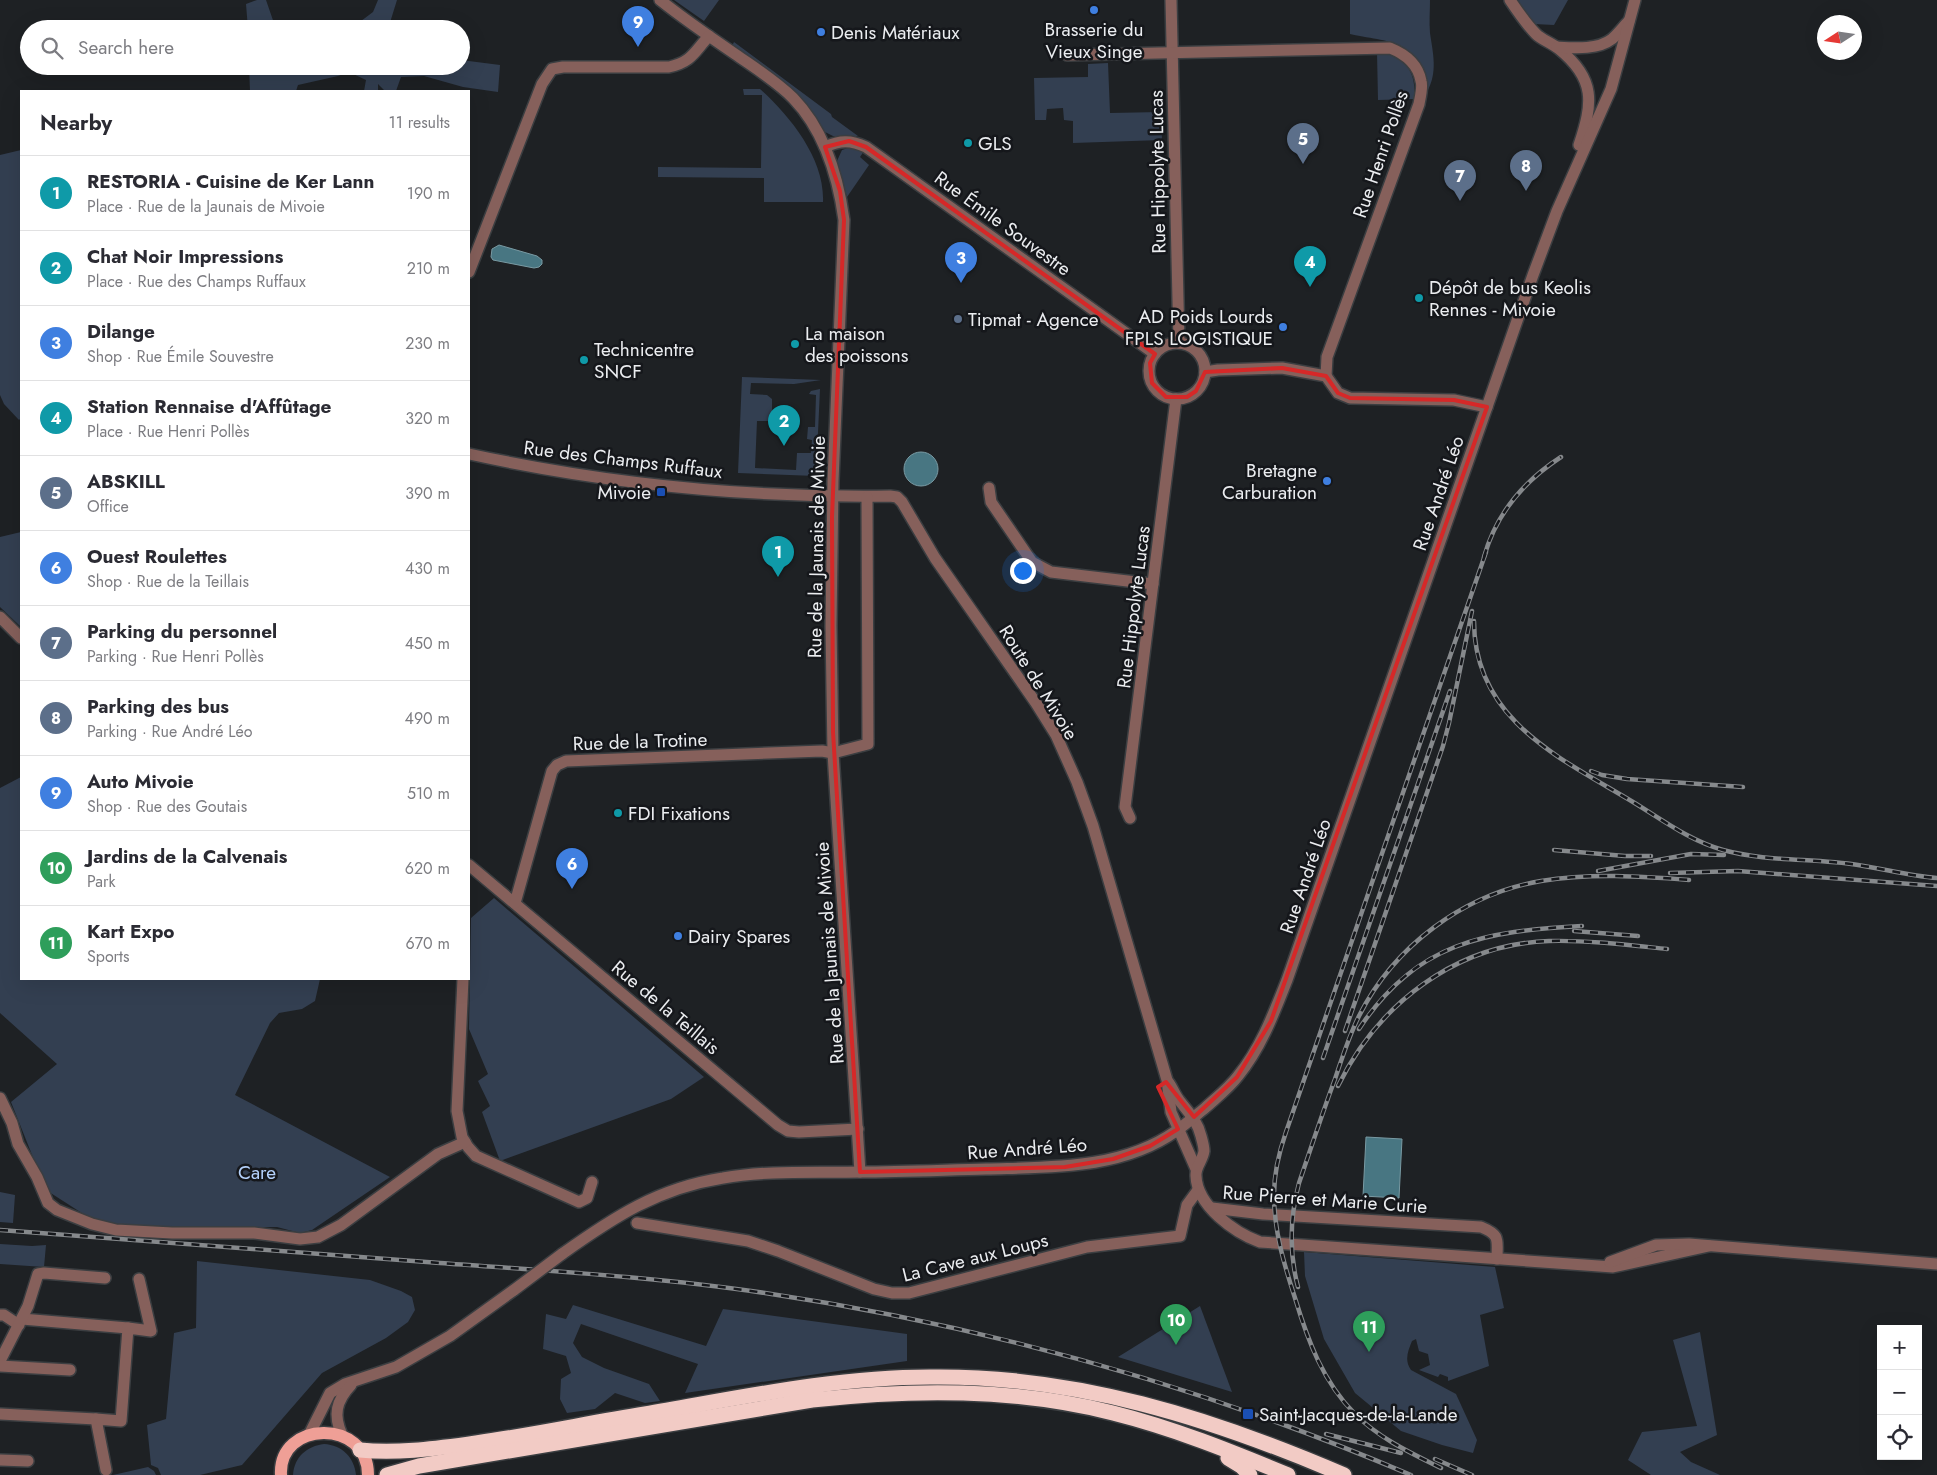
<!DOCTYPE html>
<meta charset="utf-8">
<style>
body{margin:0;font-family:Jost,sans-serif;background:#f2f2f3;color:#2b2b33}
.controls{position:absolute;right:15px;bottom:15px;display:grid;overflow:hidden;border-radius:0px;box-shadow:0 5px 20px #0002}
.controls button{width:45px;height:45px;display:grid;place-items:center;padding:0;border:0;border-bottom:1px solid #e1e1e2;background:#fff;color:#2b2b33;font:25px sans-serif}
.compass{position:absolute;left:1817px;top:15px;width:45px;height:45px;border-radius:50%;background:#fff;box-shadow:0 5px 20px #0002;rotate:258deg}
.you{position:absolute;left:1022px;top:570px;width:18px;height:18px;margin:-12px;border:4px solid #fff;border-radius:50%;background:#1a73e8;box-shadow:0 0 0 8px #1a73e833}
.badge{display:grid;place-items:center;width:32px;height:32px;border-radius:50%;background:#875879;color:#fff;font-size:16px;font-weight:700}
.pin{position:absolute;translate:-50% -41px;filter:drop-shadow(0 1px 2px #0008)}
.pin::after{content:'';position:absolute;top:26px;width:18px;height:15px;background:inherit;clip-path:polygon(0 0,100% 0,50% 100%)}
.list{margin:0;padding:0;list-style:none}
h2{display:flex;justify-content:space-between;align-items:center;height:65px;margin:0;padding:0 20px;font-size:21px}
h2 small{font-size:16px;font-weight:400;color:#7c7c81}
.list li{display:grid;grid-template-columns:32px 1fr auto;gap:15px;align-items:center;box-sizing:border-box;height:75px;padding:0 20px;border-top:1px solid #e1e1e2}
.list b{display:block;font-size:19px;white-space:nowrap}
.list p{margin:0;font-size:16px;white-space:nowrap;color:#7c7c81}
.list em{font-size:16px;font-style:normal;color:#7c7c81}
.icon{flex:none;width:28px;height:28px;fill:none;stroke:currentColor;stroke-width:2;stroke-linecap:round;stroke-linejoin:round}
.map{position:relative;flex:none;width:1937px;height:1475px;overflow:hidden}
.search{position:absolute;background:#fff;box-shadow:0 5px 20px #0002;left:20px;top:20px;width:450px;height:55px;display:flex;align-items:center;gap:12px;box-sizing:border-box;padding:0 18px;border-radius:28px;color:#7c7c81;font-size:19px}
.panel{position:absolute;background:#fff;box-shadow:0 5px 20px #0002;left:20px;top:90px;width:450px;height:890px;border-radius:0px}
.map>svg:first-child{display:block}
.green{fill:#333f51}
.water{fill:#487682;stroke:#799aa3}
.lines{fill:none;stroke-linecap:round;stroke-linejoin:round}
.minor-casing{stroke:#3b3e41;stroke-width:14}
.major-casing{stroke:#3b3e41;stroke-width:15}
.highway-casing{stroke:#3b3e41;stroke-width:18}
.minor{stroke:#86605b;stroke-width:11}
.major{stroke:#ef9f96;stroke-width:12}
.highway{stroke:#f2cbc5;stroke-width:15}
.rail-casing{stroke:#86898c;stroke-width:4.5}
.rail{stroke:#15171b;stroke-width:2.5;stroke-dasharray:8;stroke-linecap:butt}
.minor-bridge-casing{stroke:#3b3e41;stroke-width:14;stroke-linecap:butt}
.minor-bridge{stroke:#86605b;stroke-width:11}
.marked{fill:none;stroke:#d62828;stroke-width:4;stroke-linejoin:round}
.shop-dot{fill:#3f7fe0;stroke:#15171b;stroke-width:2}
.culture-dot{fill:#0f9aa8;stroke:#15171b;stroke-width:2}
.service-dot{fill:#5c6f8a;stroke:#15171b;stroke-width:2}
.transit-dot{fill:#1a4fb4;stroke:#15171b;stroke-width:2}
.labels{text-anchor:middle;stroke-width:5;stroke-linejoin:round;paint-order:stroke}
.poi-label{font-size:19px;fill:#ebedf0;stroke:#15171b;text-anchor:start}
.street-label{font-size:19px;fill:#ebedf0;stroke:#15171b}
.park-label{font-size:19px;fill:#b4d1fb;stroke:#15171b}
</style>
<div class="map">
<svg width="1937" height="1475" viewBox="0 0 1937 1475">
<rect width="100%" height="100%" fill="#1e2124"/>
<g class="green">
<polygon points="257,0 266,0 276,29 298,24 339,25 343,29 248,29 246,4"/>
<polygon points="378,0 397,0 388,29 366,29 361,21 373,12"/>
<polygon points="674,0 719,0 704,21"/>
<path d="M 1350,0 L 1430,0 C 1430,11 1429,22 1430,33 C 1433,54 1438,72 1427,92 C 1416,38 1397,44 1350,34 Z"/>
<polygon points="1517,0 1568,0 1554,25 1534,24"/>
<polygon points="734,42 831,114 832,117 858,136 833,136 825,132 732,46"/>
<path d="M 1377,52 L 1392,52 C 1410,66 1416,76 1414,99 L 1378,100 Z"/>
<polygon points="461,60 500,65 498,92 463,87 424,76 401,77 396,91 385,91 378,84 378,91 364,91 366,80 349,72 338,76 298,85 296,91 250,91 249,66 461,66"/>
<polygon points="1108,63 1110,113 1161,112 1162,140 1073,143 1073,121 1064,120 1063,108 1047,109 1046,120 1035,120 1034,78 1088,77 1088,64"/>
<path d="M 743,89 L 760,89 C 790,116 825,159 823,202 L 764,202 L 764,178 L 658,177 L 658,167 L 761,168 L 762,95 L 744,95 Z"/>
<polygon points="851,147 864,151 860,157 869,165 847,197 837,161 842,150"/>
<polygon points="21,150 21,418 19,420 4,404 0,395 0,155"/>
<polygon points="742,377 821,380 794,384 751,383 750,394 767,395 772,399 772,421 757,421 755,468 796,470 797,453 811,453 812,440 807,439 808,427 815,427 816,395 809,394 811,391 820,389 816,476 738,473"/>
<polygon points="21,532 21,627 0,607 0,537"/>
<polygon points="21,777 21,979 320,979 315,1001 302,1009 279,1013 270,1023 235,1095 390,1177 312,1230 300,1233 277,1227 165,1228 114,1225 88,1217 46,1190 11,1102 57,1064 0,1013 0,788"/>
<polygon points="494,898 704,1077 671,1099 500,1161 482,1112 490,1106 478,1081 488,1074 469,1029 471,918"/>
<polygon points="0,1192 15,1195 13,1223 0,1222"/>
<polygon points="0,1244 32,1246 46,1245 44,1267 0,1264"/>
<path d="M 1304,1252 L 1495,1267 L 1504,1308 L 1480,1315 L 1489,1366 L 1448,1381 L 1448,1377 L 1440,1374 L 1438,1377 L 1419,1370 L 1430,1365 L 1428,1354 L 1419,1351 L 1416,1339 L 1412,1341 C 1408,1351 1404,1360 1411,1370 L 1456,1394 L 1477,1440 L 1473,1453 L 1442,1445 L 1401,1431 L 1355,1393 L 1324,1339 L 1305,1276 Z"/>
<polygon points="197,1261 370,1280 401,1291 412,1297 415,1310 408,1322 386,1338 322,1373 242,1465 200,1475 161,1475 158,1468 151,1465 147,1425 166,1419 174,1333 196,1328"/>
<polygon points="573,1305 706,1346 723,1309 907,1334 907,1361 685,1393 698,1364 581,1324 573,1343 582,1357 604,1368 649,1384 660,1401 645,1403 615,1393 595,1409 567,1413 560,1399 561,1379 571,1373 566,1356 543,1349 546,1314 566,1319"/>
<polygon points="1200,1306 1232,1392 1118,1357"/>
<polygon points="1700,1332 1717,1435 1680,1452 1691,1462 1720,1475 1651,1475 1628,1460 1642,1432 1697,1426 1673,1340"/>
<path d="M 324,1444 C 342,1445 354,1457 356,1475 L 293,1475 C 294,1457 307,1446 324,1444 Z"/>
<polygon points="148,1467 154,1471 156,1475 113,1475"/>
</g>
<g class="water">
<polygon points="499,245 537,256 542,260 542,264 539,267 534,268 493,260 491,257 492,249"/>
<circle cx="921" cy="469" r="17"/>
<polygon points="1366,1137 1402,1139 1399,1198 1363,1196"/>
</g>
<g class="lines">
<defs>
<g id="minor">
<path d="M 660,0 C 684,19 710,37 735,54 C 755,68 776,81 793,98 C 825,131 838,176 844,220 L 833,481 L 831,626 L 833,753 L 860,1172"/>
<polyline points="1171,0 1179,343"/>
<path d="M 1510,0 C 1518,12 1526,24 1536,34 C 1542,40 1552,43 1559,49 C 1596,79 1593,103 1579,145"/>
<path d="M 1557,47 C 1574,48 1598,50 1612,39 C 1618,34 1623,27 1629,21"/>
<path d="M 1067,55 L 1390,48 C 1405,54 1418,64 1421,81 C 1423,87 1420,98 1419,104 L 1327,357 L 1326,376"/>
<path d="M 825,147 C 840,140 851,140 866,147 L 1155,354"/>
<path d="M 469,272 L 542,84 L 552,69 L 563,67 L 669,67 C 692,62 694,52 709,36"/>
<circle cx="1177" cy="371" r="28"/>
<polyline points="1205,372 1218,370 1282,368 1326,376 1338,393 1350,398 1454,400 1487,407"/>
<path d="M 469,454 C 607,484 749,498 890,496 L 897,497 L 902,502 L 935,558 L 1036,703 L 1056,735 L 1077,782 L 1093,826 L 1167,1080 L 1171,1112 L 1196,1169"/>
<polyline points="989,488 991,502 1032,562 1051,572 1153,584"/>
<polyline points="0,617 21,638"/>
<polyline points="1130,818 1125,807 1176,399"/>
<polyline points="469,865 778,1125 788,1131 799,1132 858,1129"/>
<polyline points="515,903 552,771 557,765 566,761 822,751 833,753 868,744 867,497"/>
<polyline points="463,979 457,1111 462,1137 468,1147 476,1156 579,1202 587,1198 592,1182"/>
<path d="M 1169,1083 C 1173,1089 1175,1095 1179,1100 C 1188,1112 1197,1120 1201,1136 C 1202,1140 1204,1146 1204,1151 C 1203,1160 1195,1167 1196,1176 C 1197,1206 1235,1233 1260,1242 L 1613,1267 L 1709,1246"/>
<polyline points="0,1098 12,1123 18,1144 37,1177 48,1203 57,1210 92,1224 116,1230 172,1233 254,1233 300,1239 318,1237 341,1225 438,1154 465,1142"/>
<path d="M 1212,1208 L 1263,1214 L 1481,1227 C 1501,1235 1497,1240 1497,1259"/>
<polyline points="637,1223 748,1241 778,1251 874,1289 892,1293 909,1293 1087,1247 1180,1236 1187,1205 1198,1190"/>
<path d="M 562,1254 C 614,1217 658,1188 723,1178 C 768,1170 815,1173 860,1172 C 902,1172 944,1170 986,1169 C 1049,1167 1121,1170 1176,1131 C 1186,1124 1195,1116 1205,1108 C 1216,1098 1229,1088 1238,1076 C 1261,1048 1274,1013 1287,980 L 1533,275 L 1557,211 L 1611,89 L 1635,0"/>
<polyline points="1610,1262 1656,1245 1689,1244 1937,1264"/>
<polyline points="0,1315 4,1315 19,1325"/>
<polyline points="22,1319 128,1328"/>
<polyline points="0,1361 28,1306 38,1274 44,1273 105,1278"/>
<polyline points="0,1366 70,1370"/>
<polyline points="0,1414 96,1419"/>
<polyline points="309,1435 330,1393 345,1384 396,1367 450,1336 514,1290"/>
<path d="M 342,1435 C 333,1415 336,1401 351,1385"/>
<polyline points="0,1460 28,1461"/>
<polyline points="106,1470 96,1419 121,1421 128,1328 151,1331 139,1279"/>
</g>
<path id="major" d="M 281,1475 C 278,1420 368,1418 368,1475"/>
<g id="highway">
<path d="M 360,1450 C 398,1454 438,1448 476,1443 C 533,1435 589,1423 645,1414 C 739,1398 834,1377 930,1377 C 1076,1375 1211,1418 1344,1475"/>
<polyline points="1228,1458 1241,1466 1250,1475"/>
<path d="M 387,1475 L 419,1466 L 812,1400 C 913,1389 1014,1388 1113,1413 C 1173,1428 1230,1451 1288,1475"/>
</g>
</defs>
<use href="#minor" class="minor-casing"/>
<use href="#major" class="major-casing"/>
<use href="#highway" class="highway-casing"/>
<use href="#minor" class="minor"/>
<use href="#major" class="major"/>
<use href="#highway" class="highway"/>
<defs>
<g id="rail">
<path d="M 1484,557 C 1496,514 1524,481 1561,457"/>
<path d="M 1474,621 C 1474,720 1560,758 1633,802 C 1661,819 1690,841 1723,850 C 1767,862 1813,858 1858,865 C 1885,869 1910,876 1937,878"/>
<polyline points="1591,771 1602,775 1627,779 1743,787"/>
<polyline points="1554,850 1625,856 1651,856"/>
<polyline points="1598,871 1691,854 1724,855"/>
<polyline points="1670,873 1738,871 1937,886"/>
<polyline points="1574,931 1638,936"/>
<path d="M 1359,1029 C 1416,942 1485,931 1582,926"/>
<polyline points="1345,1031 1443,746 1449,723 1472,611"/>
<polyline points="1323,1058 1450,691"/>
<path d="M 1338,1086 C 1378,1004 1456,944 1549,941 C 1588,940 1628,945 1667,949"/>
<path d="M 0,1230 C 147,1241 294,1252 440,1263 C 549,1271 657,1277 765,1293 C 987,1326 1204,1387 1411,1475"/>
<path d="M 1298,1287 C 1289,1253 1290,1217 1299,1183 C 1311,1148 1322,1114 1335,1079 C 1342,1058 1349,1036 1359,1016 C 1394,946 1464,894 1541,881 C 1590,873 1640,876 1689,880"/>
<polyline points="1326,1434 1401,1453"/>
<polyline points="1435,1459 1472,1475"/>
<path d="M 1441,1468 C 1411,1453 1380,1439 1355,1414 C 1323,1382 1308,1341 1295,1298 C 1284,1264 1274,1231 1274,1195 C 1274,1173 1279,1152 1286,1132 L 1486,552"/>
</g>
</defs>
<use href="#rail" class="rail-casing"/>
<use href="#rail" class="rail"/>
<defs>
<polyline id="minor-bridge" points="514,1290 562,1254"/>
</defs>
<use href="#minor-bridge" class="minor-bridge-casing"/>
<use href="#minor-bridge" class="minor-bridge"/>
</g>
<path class="marked" d="M 849,141 L 866,147 L 1155,354 L 1150,363 L 1152,383 L 1166,397 L 1187,397 L 1196,391 L 1205,372 L 1282,368 L 1326,376 L 1338,393 L 1350,398 L 1454,400 L 1487,407 L 1271,1021 L 1237,1077 L 1194,1117 L 1166,1082 L 1158,1087 L 1178,1129 L 1150,1146 L 1113,1159 L 1065,1167 L 860,1172 L 833,732 L 832,517 L 844,220 L 840,191 L 825,147 Z"/>
<g class="shop-dot">
<circle cx="1094" cy="10" r="5"/>
<circle cx="821" cy="32" r="5"/>
<circle cx="1283" cy="327" r="5"/>
<circle cx="1327" cy="481" r="5"/>
<circle cx="678" cy="936" r="5"/>
</g>
<g class="culture-dot">
<circle cx="968" cy="143" r="5"/>
<circle cx="1419" cy="298" r="5"/>
<circle cx="795" cy="344" r="5"/>
<circle cx="584" cy="360" r="5"/>
<circle cx="618" cy="813" r="5"/>
</g>
<circle class="service-dot" cx="958" cy="319" r="5"/>
<g class="transit-dot">
<rect x="656" y="487" width="10" height="10" rx="2.5"/>
<rect x="1242" y="1408" width="12" height="12" rx="2.5"/>
</g>
<g class="labels">
<g class="poi-label">
<text x="1094" y="36" text-anchor="middle">Brasserie du<tspan x="1094" dy="22">Vieux Singe</tspan></text>
<text x="831" y="39">Denis Matériaux</text>
<text x="978" y="150">GLS</text>
<text x="1429" y="294">Dépôt de bus Keolis<tspan x="1429" dy="22">Rennes - Mivoie</tspan></text>
<text x="1273" y="323" text-anchor="end">AD Poids Lourds<tspan x="1273" dy="22">FPLS LOGISTIQUE</tspan></text>
<text x="968" y="326">Tipmat - Agence</text>
<text x="805" y="340">La maison<tspan x="805" dy="22">des poissons</tspan></text>
<text x="594" y="356">Technicentre<tspan x="594" dy="22">SNCF</tspan></text>
<text x="1317" y="477" text-anchor="end">Bretagne<tspan x="1317" dy="22">Carburation</tspan></text>
<text x="651" y="499" text-anchor="end">Mivoie</text>
<text x="628" y="820">FDI Fixations</text>
<text x="688" y="943">Dairy Spares</text>
<text x="1259" y="1421">Saint-Jacques-de-la-Lande</text>
</g>
<g class="street-label">
<text transform="translate(1380 154) rotate(-71)" y="7">Rue Henri Pollès</text>
<text transform="translate(1157 172) rotate(-91)" y="7">Rue Hippolyte Lucas</text>
<text transform="translate(1003 223) rotate(36)" y="7">Rue Émile Souvestre</text>
<text transform="translate(623 459) rotate(7)" y="7">Rue des Champs Ruffaux</text>
<text transform="translate(1438 493) rotate(-71)" y="7">Rue André Léo</text>
<text transform="translate(816 547) rotate(-89)" y="7">Rue de la Jaunais de Mivoie</text>
<text transform="translate(1133 607) rotate(-83)" y="7">Rue Hippolyte Lucas</text>
<text transform="translate(1039 682) rotate(58)" y="7">Route de Mivoie</text>
<text transform="translate(640 741) rotate(-2)" y="7">Rue de la Trotine</text>
<text transform="translate(1305 876) rotate(-71)" y="7">Rue André Léo</text>
<text transform="translate(829 953) rotate(-94)" y="7">Rue de la Jaunais de Mivoie</text>
<text transform="translate(666 1007) rotate(40)" y="7">Rue de la Teillais</text>
<text transform="translate(1027 1148) rotate(-4)" y="7">Rue André Léo</text>
<text transform="translate(1325 1199) rotate(4)" y="7">Rue Pierre et Marie Curie</text>
<text transform="translate(975 1257) rotate(-14)" y="7">La Cave aux Loups</text>
</g>
<g class="park-label">
<text x="257" y="1179">Care</text>
</g>
</g>
</svg>
<div class="controls">
<button>+</button>
<button>−</button>
<button><svg class="icon" aria-label="locate" viewBox="0 0 24 24"><circle cx="12" cy="12" r="6"/><path d="M12 2v4M12 18v4M2 12h4M18 12h4"/></svg></button>
</div>
<svg class="compass" viewBox="-18 -18 36 36"><path d="M0-13l5 13h-10z" fill="#e53935"/><path d="M0 13l5-13h-10z" fill="#7c7c81"/></svg>
<div class="you"></div>
<div class="pin badge" style="left:778px;top:577px;background:#0f9aa8">1</div>
<div class="pin badge" style="left:784px;top:446px;background:#0f9aa8">2</div>
<div class="pin badge" style="left:961px;top:283px;background:#3f7fe0">3</div>
<div class="pin badge" style="left:1310px;top:287px;background:#0f9aa8">4</div>
<div class="pin badge" style="left:1303px;top:164px;background:#5c6f8a">5</div>
<div class="pin badge" style="left:572px;top:889px;background:#3f7fe0">6</div>
<div class="pin badge" style="left:1460px;top:201px;background:#5c6f8a">7</div>
<div class="pin badge" style="left:1526px;top:191px;background:#5c6f8a">8</div>
<div class="pin badge" style="left:638px;top:47px;background:#3f7fe0">9</div>
<div class="pin badge" style="left:1176px;top:1345px;background:#2e9e5b">10</div>
<div class="pin badge" style="left:1369px;top:1352px;background:#2e9e5b">11</div>
<div class="search"><svg class="icon" aria-label="search" viewBox="0 0 24 24"><circle cx="10" cy="10" r="6"/><path d="M15 15l6 6"/></svg>Search here</div>
<section class="panel">
<h2>Nearby<small>11 results</small></h2>
<ul class="list">
<li><span class="badge" style="background:#0f9aa8">1</span><div><b>RESTORIA - Cuisine de Ker Lann</b><p>Place · Rue de la Jaunais de Mivoie</p></div><em>190 m</em></li>
<li><span class="badge" style="background:#0f9aa8">2</span><div><b>Chat Noir Impressions</b><p>Place · Rue des Champs Ruffaux</p></div><em>210 m</em></li>
<li><span class="badge" style="background:#3f7fe0">3</span><div><b>Dilange</b><p>Shop · Rue Émile Souvestre</p></div><em>230 m</em></li>
<li><span class="badge" style="background:#0f9aa8">4</span><div><b>Station Rennaise d'Affûtage</b><p>Place · Rue Henri Pollès</p></div><em>320 m</em></li>
<li><span class="badge" style="background:#5c6f8a">5</span><div><b>ABSKILL</b><p>Office</p></div><em>390 m</em></li>
<li><span class="badge" style="background:#3f7fe0">6</span><div><b>Ouest Roulettes</b><p>Shop · Rue de la Teillais</p></div><em>430 m</em></li>
<li><span class="badge" style="background:#5c6f8a">7</span><div><b>Parking du personnel</b><p>Parking · Rue Henri Pollès</p></div><em>450 m</em></li>
<li><span class="badge" style="background:#5c6f8a">8</span><div><b>Parking des bus</b><p>Parking · Rue André Léo</p></div><em>490 m</em></li>
<li><span class="badge" style="background:#3f7fe0">9</span><div><b>Auto Mivoie</b><p>Shop · Rue des Goutais</p></div><em>510 m</em></li>
<li><span class="badge" style="background:#2e9e5b">10</span><div><b>Jardins de la Calvenais</b><p>Park</p></div><em>620 m</em></li>
<li><span class="badge" style="background:#2e9e5b">11</span><div><b>Kart Expo</b><p>Sports</p></div><em>670 m</em></li>
</ul>
</section>
</div>
